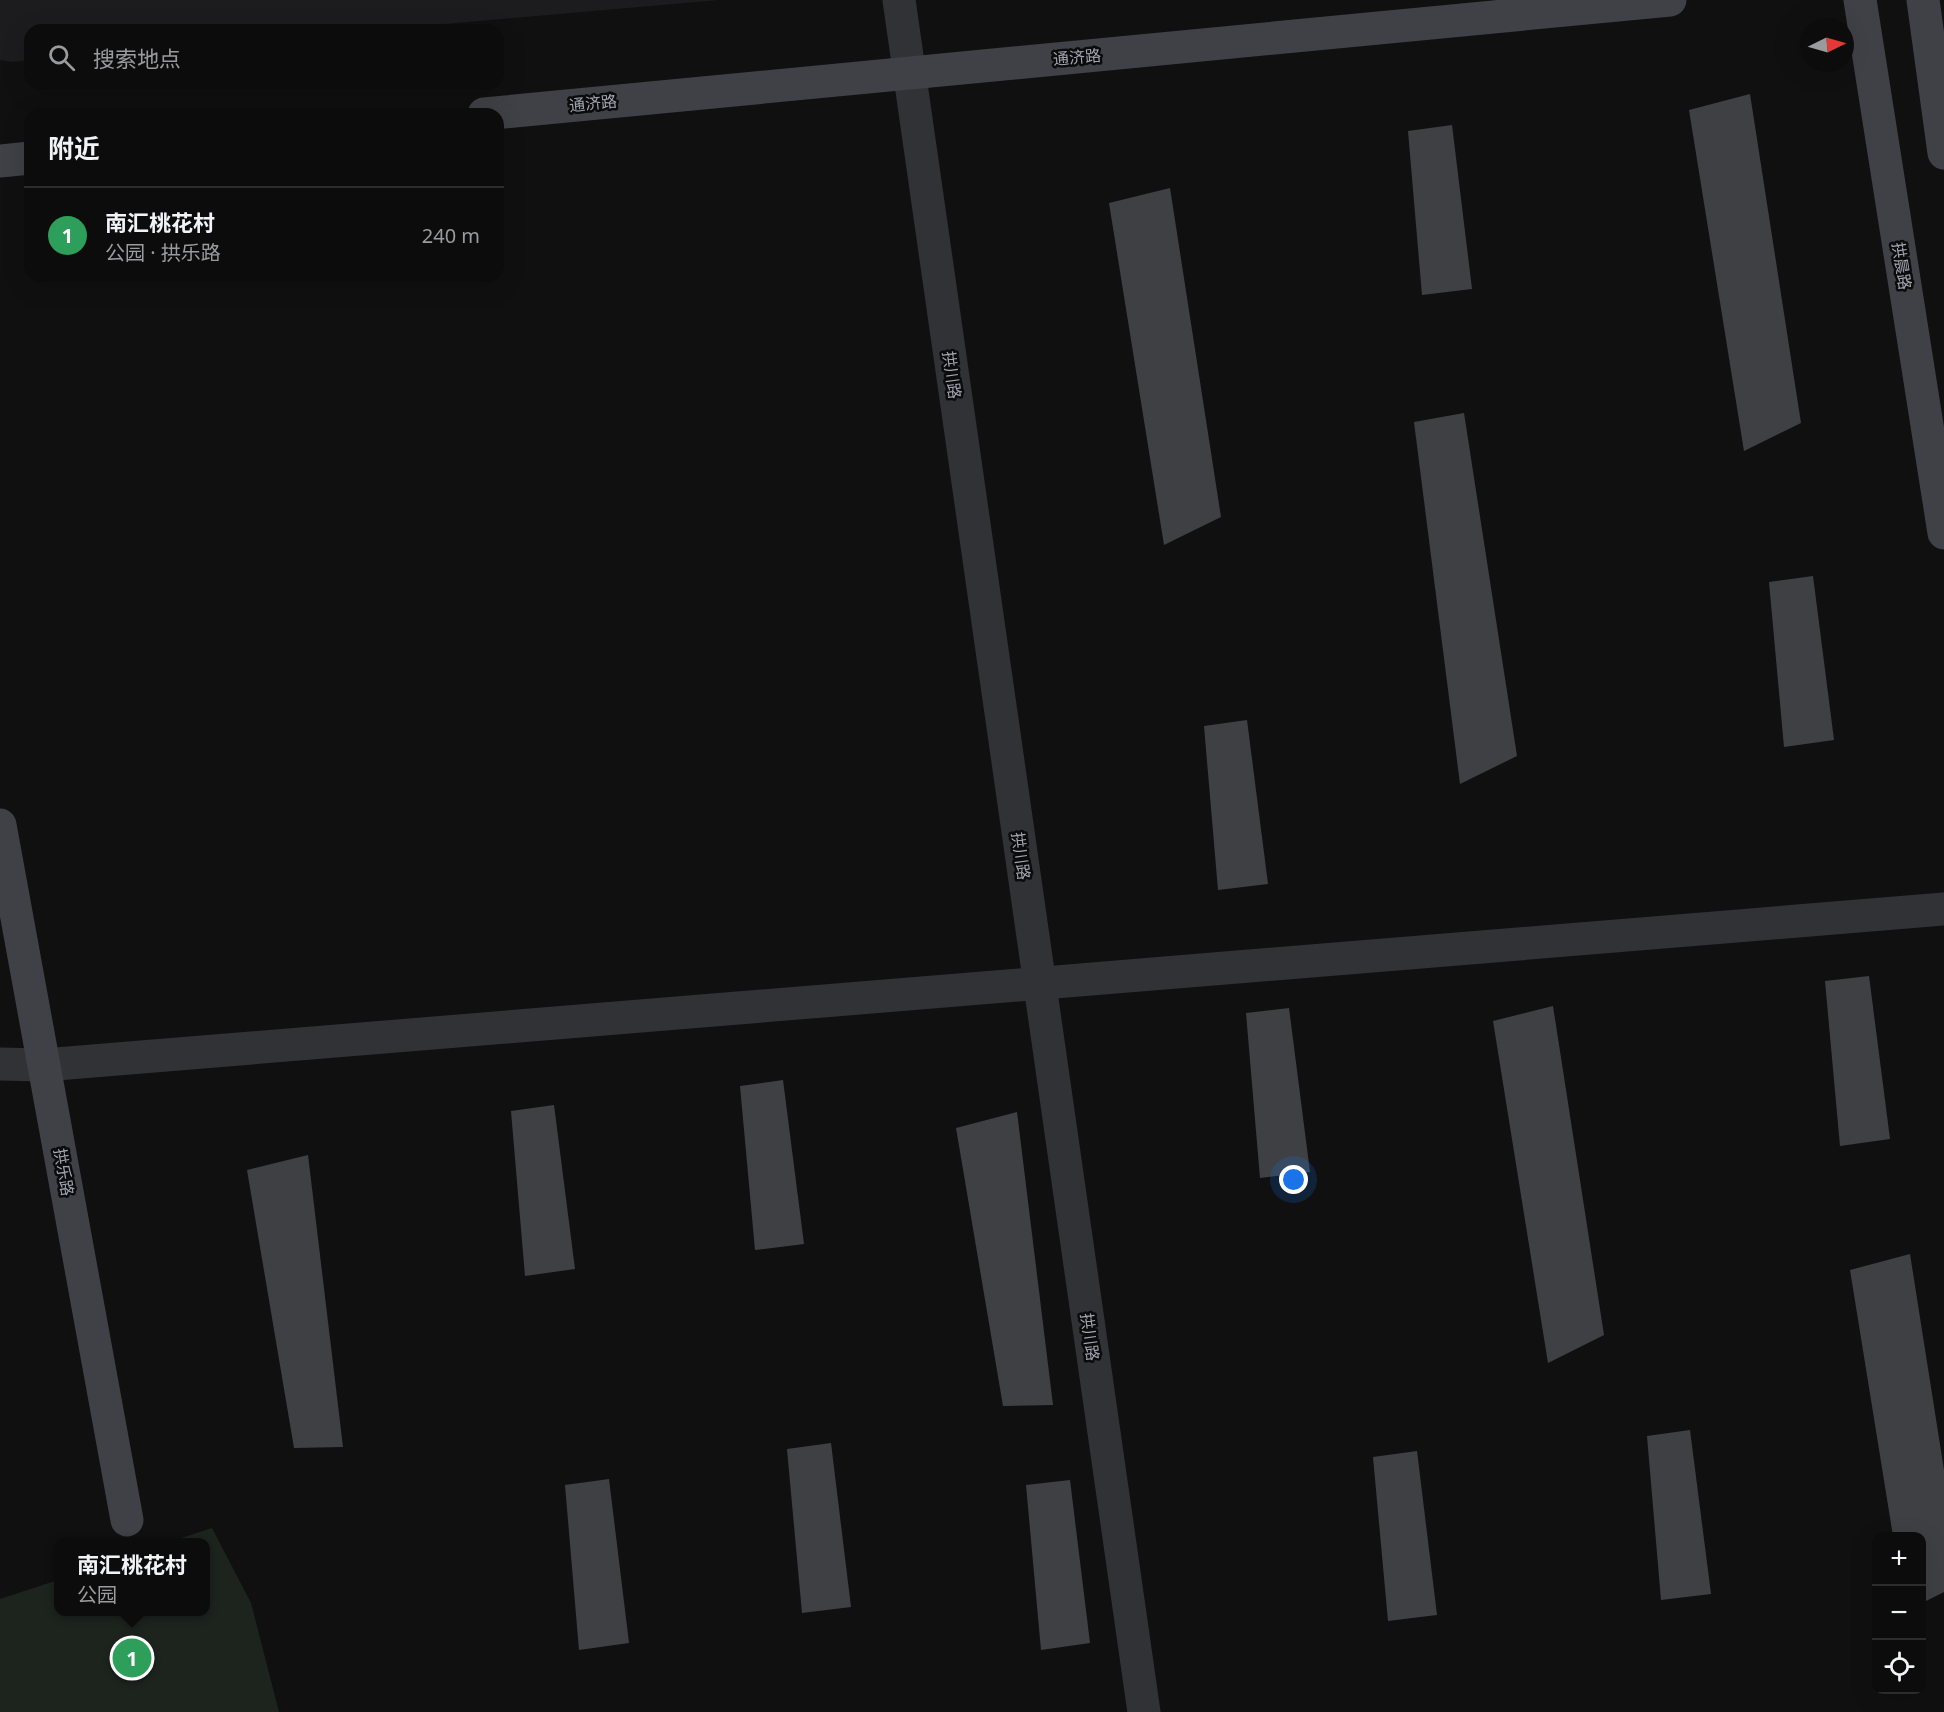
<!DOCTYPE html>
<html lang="zh">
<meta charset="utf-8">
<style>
body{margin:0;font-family:"Noto Sans","Noto Sans SC",sans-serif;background:#151516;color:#f1f3f6}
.controls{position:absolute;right:18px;bottom:18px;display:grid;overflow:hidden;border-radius:12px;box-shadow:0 6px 24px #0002}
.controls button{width:54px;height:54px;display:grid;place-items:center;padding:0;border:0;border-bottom:2px solid #2c2c2e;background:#0c0c0d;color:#f1f3f6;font:30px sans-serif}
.compass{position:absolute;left:1800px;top:18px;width:54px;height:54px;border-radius:50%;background:#0c0c0d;box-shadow:0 6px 24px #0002;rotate:85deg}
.you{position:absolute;left:1294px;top:1180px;width:21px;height:21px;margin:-15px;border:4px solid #fff;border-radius:50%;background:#1a73e8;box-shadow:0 0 0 9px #1a73e833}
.badge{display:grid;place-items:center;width:39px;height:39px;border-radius:50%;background:#e9b430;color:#fff;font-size:20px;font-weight:700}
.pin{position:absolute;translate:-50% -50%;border:3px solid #fff;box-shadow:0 2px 6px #0006}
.popup{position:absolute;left:54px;top:1538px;width:156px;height:78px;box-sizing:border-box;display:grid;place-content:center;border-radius:12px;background:#0c0c0d;filter:drop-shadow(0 2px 4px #0005);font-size:20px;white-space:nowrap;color:#9a9b9d}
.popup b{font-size:22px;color:#f1f3f6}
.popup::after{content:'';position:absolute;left:50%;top:100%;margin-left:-12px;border:12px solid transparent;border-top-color:#0c0c0d}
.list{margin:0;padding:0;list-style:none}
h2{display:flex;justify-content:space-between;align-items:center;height:78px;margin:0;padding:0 24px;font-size:26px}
h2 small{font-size:20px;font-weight:400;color:#9a9b9d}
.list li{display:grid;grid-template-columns:39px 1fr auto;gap:18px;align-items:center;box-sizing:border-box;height:96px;padding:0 24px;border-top:2px solid #2c2c2e}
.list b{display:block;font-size:22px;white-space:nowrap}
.list p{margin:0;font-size:20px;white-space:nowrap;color:#9a9b9d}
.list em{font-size:20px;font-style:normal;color:#9a9b9d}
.icon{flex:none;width:33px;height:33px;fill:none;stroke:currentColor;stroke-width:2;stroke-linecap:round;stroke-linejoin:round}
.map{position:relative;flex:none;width:1944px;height:1712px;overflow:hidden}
.search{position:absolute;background:#0c0c0d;box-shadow:0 6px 24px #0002;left:24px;top:24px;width:480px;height:66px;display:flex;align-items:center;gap:15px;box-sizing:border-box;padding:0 21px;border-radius:18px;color:#9a9b9d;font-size:22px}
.panel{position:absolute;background:#0c0c0d;box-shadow:0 6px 24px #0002;left:24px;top:108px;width:480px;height:174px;border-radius:18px}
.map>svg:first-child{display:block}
.built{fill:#1c1c1e}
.green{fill:#1d241e}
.building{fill:#3f4044}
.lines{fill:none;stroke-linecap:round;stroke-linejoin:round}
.street{stroke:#313236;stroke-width:33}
.secondary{stroke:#3f4146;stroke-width:33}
.labels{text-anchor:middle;stroke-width:5;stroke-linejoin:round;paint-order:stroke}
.street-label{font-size:16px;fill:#a2a6b2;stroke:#0b0b0c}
</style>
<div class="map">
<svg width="1944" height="1712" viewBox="0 0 1944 1712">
<rect width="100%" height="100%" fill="#101011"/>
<polygon class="built" points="0,0 719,0 376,30 30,30 30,60 12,62 0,60"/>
<polygon class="green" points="212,1528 251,1603 279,1712 0,1712 0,1599 58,1580 58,1612 206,1612 206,1542 169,1542"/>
<g class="building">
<polygon points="1750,94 1801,423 1744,451 1689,110"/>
<polygon points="1452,125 1472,289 1422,295 1408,131"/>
<polygon points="1170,188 1221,517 1164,545 1109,203"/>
<polygon points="1464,413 1517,756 1460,784 1414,422"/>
<polygon points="1813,576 1834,740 1784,747 1769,582"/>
<polygon points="1247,720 1268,884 1218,890 1204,726"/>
<polygon points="1869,976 1890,1139 1840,1146 1825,981"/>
<polygon points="1553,1006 1604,1335 1548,1363 1493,1021"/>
<polygon points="1289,1008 1310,1172 1260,1178 1246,1013"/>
<polygon points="783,1080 804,1244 755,1250 740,1086"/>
<polygon points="554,1105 575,1269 525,1276 511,1111"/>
<polygon points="1017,1112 1053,1405 1003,1406 956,1128"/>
<polygon points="308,1155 343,1447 294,1448 247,1170"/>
<polygon points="1910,1254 1944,1470 1944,1592 1922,1603 1922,1536 1893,1536 1850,1270"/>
<polygon points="1690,1430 1711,1594 1661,1600 1647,1436"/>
<polygon points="831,1443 851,1607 802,1613 787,1449"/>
<polygon points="1417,1451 1437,1615 1388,1621 1373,1457"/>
<polygon points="609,1479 629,1643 579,1650 565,1485"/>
<polygon points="1070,1480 1090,1643 1041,1650 1026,1485"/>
</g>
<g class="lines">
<g class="street">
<polyline points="899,0 1144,1712"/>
<polyline points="0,1064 44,1065 1944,909"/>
</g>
<g class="secondary">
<polyline points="1860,0 1944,533"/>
<polyline points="1923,0 1944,153"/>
<polyline points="484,114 1670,0"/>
<polyline points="0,161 30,158"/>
<polyline points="0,825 127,1520"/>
</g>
</g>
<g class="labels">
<g class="street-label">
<text transform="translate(1077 57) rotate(-5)" y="6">通济路</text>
<text transform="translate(593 103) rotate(-6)" y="6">通济路</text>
<text transform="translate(1902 266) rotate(81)" y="6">拱晨路</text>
<text transform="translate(952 375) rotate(82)" y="6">拱川路</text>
<text transform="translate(1021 856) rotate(82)" y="6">拱川路</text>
<text transform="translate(64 1172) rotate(80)" y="6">拱乐路</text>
<text transform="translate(1090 1337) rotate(82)" y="6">拱川路</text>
</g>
</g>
</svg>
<div class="controls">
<button>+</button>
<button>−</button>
<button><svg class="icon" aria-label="locate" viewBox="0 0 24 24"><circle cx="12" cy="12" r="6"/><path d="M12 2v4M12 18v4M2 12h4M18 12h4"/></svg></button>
</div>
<svg class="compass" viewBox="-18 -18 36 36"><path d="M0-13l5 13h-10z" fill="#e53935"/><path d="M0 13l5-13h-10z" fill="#9a9b9d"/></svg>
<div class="you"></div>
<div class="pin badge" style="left:132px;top:1658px;background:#2e9e5b">1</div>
<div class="popup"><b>南汇桃花村</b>公园</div>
<div class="search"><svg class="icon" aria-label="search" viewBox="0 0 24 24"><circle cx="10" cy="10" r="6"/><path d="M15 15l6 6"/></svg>搜索地点</div>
<section class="panel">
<h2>附近<small></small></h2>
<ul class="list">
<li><span class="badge" style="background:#2e9e5b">1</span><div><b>南汇桃花村</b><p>公园 · 拱乐路</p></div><em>240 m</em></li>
</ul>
</section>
</div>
